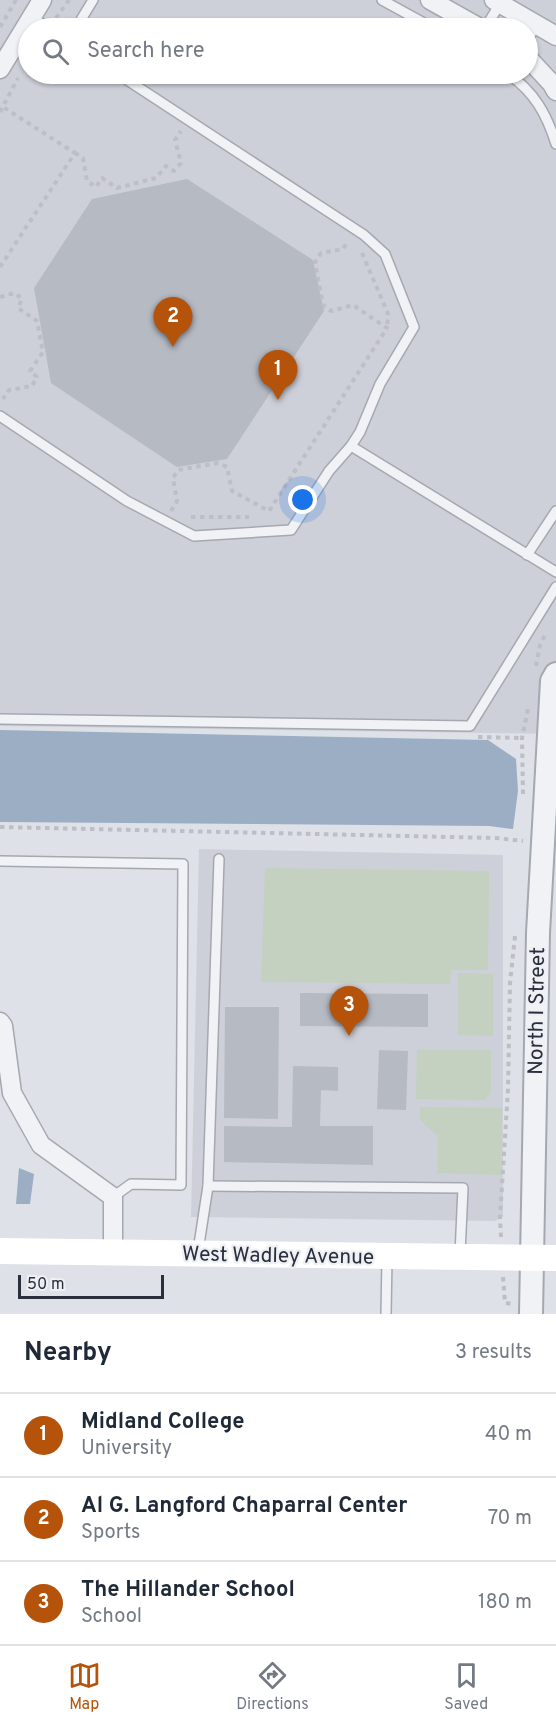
<!DOCTYPE html>
<style>
body{margin:0;font-family:Overpass,sans-serif;background:#f6f6f7;color:#1f2937}
.scale{position:absolute;left:18px;bottom:15px;width:146px;box-sizing:border-box;padding-left:6px;border:3px solid #292f3c;border-top:0;font-size:16px;line-height:21px;white-space:nowrap;color:#292f3c;-webkit-text-stroke:4px #eef0f4;paint-order:stroke}
.you{position:absolute;left:303px;top:500px;width:21px;height:21px;margin:-15px;border:4px solid #fff;border-radius:50%;background:#1a73e8;box-shadow:0 0 0 9px #1a73e833}
.badge{display:grid;place-items:center;width:39px;height:39px;border-radius:50%;background:#b45309;color:#fff;font-size:20px;font-weight:700}
.pin{position:absolute;translate:-50% -50px;filter:drop-shadow(0 2px 3px #0008)}
.pin::after{content:'';position:absolute;top:32px;width:21px;height:18px;background:inherit;clip-path:polygon(0 0,100% 0,50% 100%)}
.list{margin:0;padding:0;list-style:none}
h2{display:flex;justify-content:space-between;align-items:center;height:78px;margin:0;padding:0 24px;font-size:26px}
h2 small{font-size:20px;font-weight:400;color:#747a83}
.list li{display:grid;grid-template-columns:39px 1fr auto;gap:18px;align-items:center;box-sizing:border-box;height:84px;padding:0 24px;border-top:2px solid #e0e1e3}
.list b{display:block;font-size:22px;white-space:nowrap}
.list p{margin:0;font-size:20px;white-space:nowrap;color:#747a83}
.list em{font-size:20px;font-style:normal;color:#747a83}
.icon{flex:none;width:33px;height:33px;fill:none;stroke:currentColor;stroke-width:2;stroke-linecap:round;stroke-linejoin:round}
.map{position:relative;flex:none;width:556px;height:1314px;overflow:hidden}
.search{position:absolute;background:#fff;box-shadow:0 2px 4px #0004;left:18px;right:18px;top:18px;height:66px;display:flex;align-items:center;gap:15px;box-sizing:border-box;padding:0 21px;border-radius:33px;color:#747a83;font-size:22px}
.sheet{height:330px;background:#fff}
nav{display:flex;justify-content:space-around;align-items:center;box-sizing:border-box;height:84px;border-top:2px solid #e0e1e3;background:#fff;font-size:16px;color:#747a83}
nav a{display:grid;justify-items:center;gap:3px}
nav .on{color:#b45309}
.map>svg:first-child{display:block}
.built{fill:#cdd0d8;fill-rule:evenodd}
.green{fill:#c4d0c0}
.water{fill:#9caec4}
.building{fill:#b6bac3}
.lines{fill:none;stroke-linecap:round;stroke-linejoin:round}
.service-casing{stroke:#a4a8b0;stroke-width:12}
.minor-casing{stroke:#a4a8b0;stroke-width:21}
.tertiary-casing{stroke:#a4a8b0;stroke-width:26}
.path{stroke:#bdbfc5;stroke-width:4;stroke-dasharray:4.5 4.5;stroke-linecap:butt}
.service{stroke:#f1f2f5;stroke-width:9}
.minor{stroke:#f1f2f5;stroke-width:18}
.tertiary{stroke:#f1f2f5;stroke-width:22}
.secondary{stroke:#fff;stroke-width:26}
.labels{text-anchor:middle;stroke-width:4.5;stroke-linejoin:round;paint-order:stroke}
.street-label{font-size:21px;fill:#292f3c;stroke:#eef0f4}
</style>
<div class="map">
<svg width="556" height="1314" viewBox="0 0 556 1314">
<rect width="100%" height="100%" fill="#dee1e7"/>
<g class="built">
<path d="M 0,0 L 556,0 L 556,734 L 0,726 ZM 28,28 L 528,28 L 528,74 L 28,74 Z"/>
<polygon points="199,849 503,855 503,1217 495,1221 191,1217"/>
</g>
<g class="green">
<polygon points="265,868 489,871 488,970 451,970 450,984 261,982"/>
<polygon points="458,973 493,974 493,1036 458,1035"/>
<polygon points="417,1050 491,1050 491,1092 485,1100 416,1099"/>
<polygon points="420,1107 502,1108 501,1175 437,1173 438,1137 420,1120"/>
</g>
<g class="water">
<polygon points="0,730 488,740 516,759 518,791 513,829 489,826 0,822"/>
<polygon points="19,1168 34,1174 30,1204 16,1204"/>
</g>
<g class="building">
<polygon points="187,179 313,260 324,311 227,459 177,467 51,383 34,288 92,199"/>
<polygon points="300,993 428,994 428,1027 300,1026"/>
<polygon points="225,1007 279,1007 278,1119 224,1118"/>
<polygon points="379,1050 408,1051 406,1110 377,1109"/>
<polygon points="293,1066 338,1067 338,1091 321,1090 320,1126 373,1126 373,1165 224,1162 224,1126 292,1127"/>
</g>
<g class="lines">
<defs>
<g id="service">
<polyline points="382,0 433,28"/>
<polyline points="32,18 49,28"/>
<polyline points="76,28 93,0"/>
<polyline points="485,28 500,4"/>
<polyline points="528,40 536,24"/>
<path d="M 508,74 C 534,91 547,115 556,144"/>
<polyline points="0,416 127,501 194,536 291,530 329,471 351,446 360,432 380,384 414,327 385,254 364,235 118,74"/>
<polyline points="351,446 556,572"/>
<polyline points="527,555 556,511"/>
<polyline points="0,719 470,726 556,587"/>
<polyline points="0,861 183,864 181,1185 131,1184 113,1197"/>
<polyline points="208,1186 463,1188 460,1254"/>
<polyline points="198,1251 208,1186 219,859"/>
<polyline points="386,1314 387,1258"/>
</g>
<g id="minor">
<polyline points="430,0 480,28"/>
<polyline points="494,0 556,36"/>
<polyline points="528,58 552,84 556,91"/>
<polyline points="0,69 42,0"/>
<polyline points="0,1022 3,1026 12,1093 41,1145 113,1197 113,1253"/>
</g>
<polyline id="tertiary" points="531,1314 538,933 552,681 556,674"/>
</defs>
<use href="#service" class="service-casing"/>
<use href="#minor" class="minor-casing"/>
<use href="#tertiary" class="tertiary-casing"/>
<g class="path">
<polyline points="56,18 69,0"/>
<polyline points="0,27 16,0"/>
<polyline points="0,112 18,78"/>
<polyline points="75,153 83,158 87,181 96,187 102,178 117,188 156,178 166,166 174,171 181,163 175,140 181,131"/>
<polyline points="362,253 388,314 387,328"/>
<polyline points="0,267 75,153 3,107"/>
<polyline points="0,297 15,293 22,299 18,308 37,321 43,352 30,371 37,377 32,386 9,390 3,399"/>
<polyline points="171,511 177,501 173,478 178,470 218,463 227,467 232,491 269,511 387,328 353,305 331,311 323,305 315,262 321,253 343,249 348,241"/>
<polyline points="191,517 249,517"/>
<polyline points="536,666 540,645 546,633"/>
<polyline points="478,737 522,738"/>
<polyline points="523,794 522,738 528,709"/>
<polyline points="0,827 496,838 523,841"/>
<polyline points="501,1237 500,1218 508,1089 510,983 515,936"/>
<polyline points="503,1277 505,1303 513,1304"/>
</g>
<use href="#service" class="service"/>
<use href="#minor" class="minor"/>
<use href="#tertiary" class="tertiary"/>
<polyline class="secondary" points="0,1251 556,1258"/>
</g>
<g class="labels">
<g class="street-label">
<text transform="translate(536 1011) rotate(-89)" y="7">North I Street</text>
<text transform="translate(278 1255) rotate(1)" y="7">West Wadley Avenue</text>
</g>
</g>
</svg>
<div class="scale">50 m</div>
<div class="you"></div>
<div class="pin badge" style="left:278px;top:400px">1</div>
<div class="pin badge" style="left:173px;top:347px">2</div>
<div class="pin badge" style="left:349px;top:1036px">3</div>
<div class="search"><svg class="icon" aria-label="search" viewBox="0 0 24 24"><circle cx="10" cy="10" r="6"/><path d="M15 15l6 6"/></svg>Search here</div>
</div>
<section class="sheet">
<h2>Nearby<small>3 results</small></h2>
<ul class="list">
<li><span class="badge">1</span><div><b>Midland College</b><p>University</p></div><em>40 m</em></li>
<li><span class="badge">2</span><div><b>Al G. Langford Chaparral Center</b><p>Sports</p></div><em>70 m</em></li>
<li><span class="badge">3</span><div><b>The Hillander School</b><p>School</p></div><em>180 m</em></li>
</ul>
</section>
<nav>
<a class="on"><svg class="icon" aria-label="map" viewBox="0 0 24 24"><path d="M3 6l6-2 6 2 6-2v14l-6 2-6-2-6 2zM9 4v14M15 6v14"/></svg>Map</a>
<a><svg class="icon" aria-label="directions" viewBox="0 0 24 24"><path d="M12 3l9 9-9 9-9-9zM9 14v-3h6M13 9l2 2-2 2"/></svg>Directions</a>
<a><svg class="icon" aria-label="saved" viewBox="0 0 24 24"><path d="M7 4h10v16l-5-4-5 4z"/></svg>Saved</a>
</nav>
